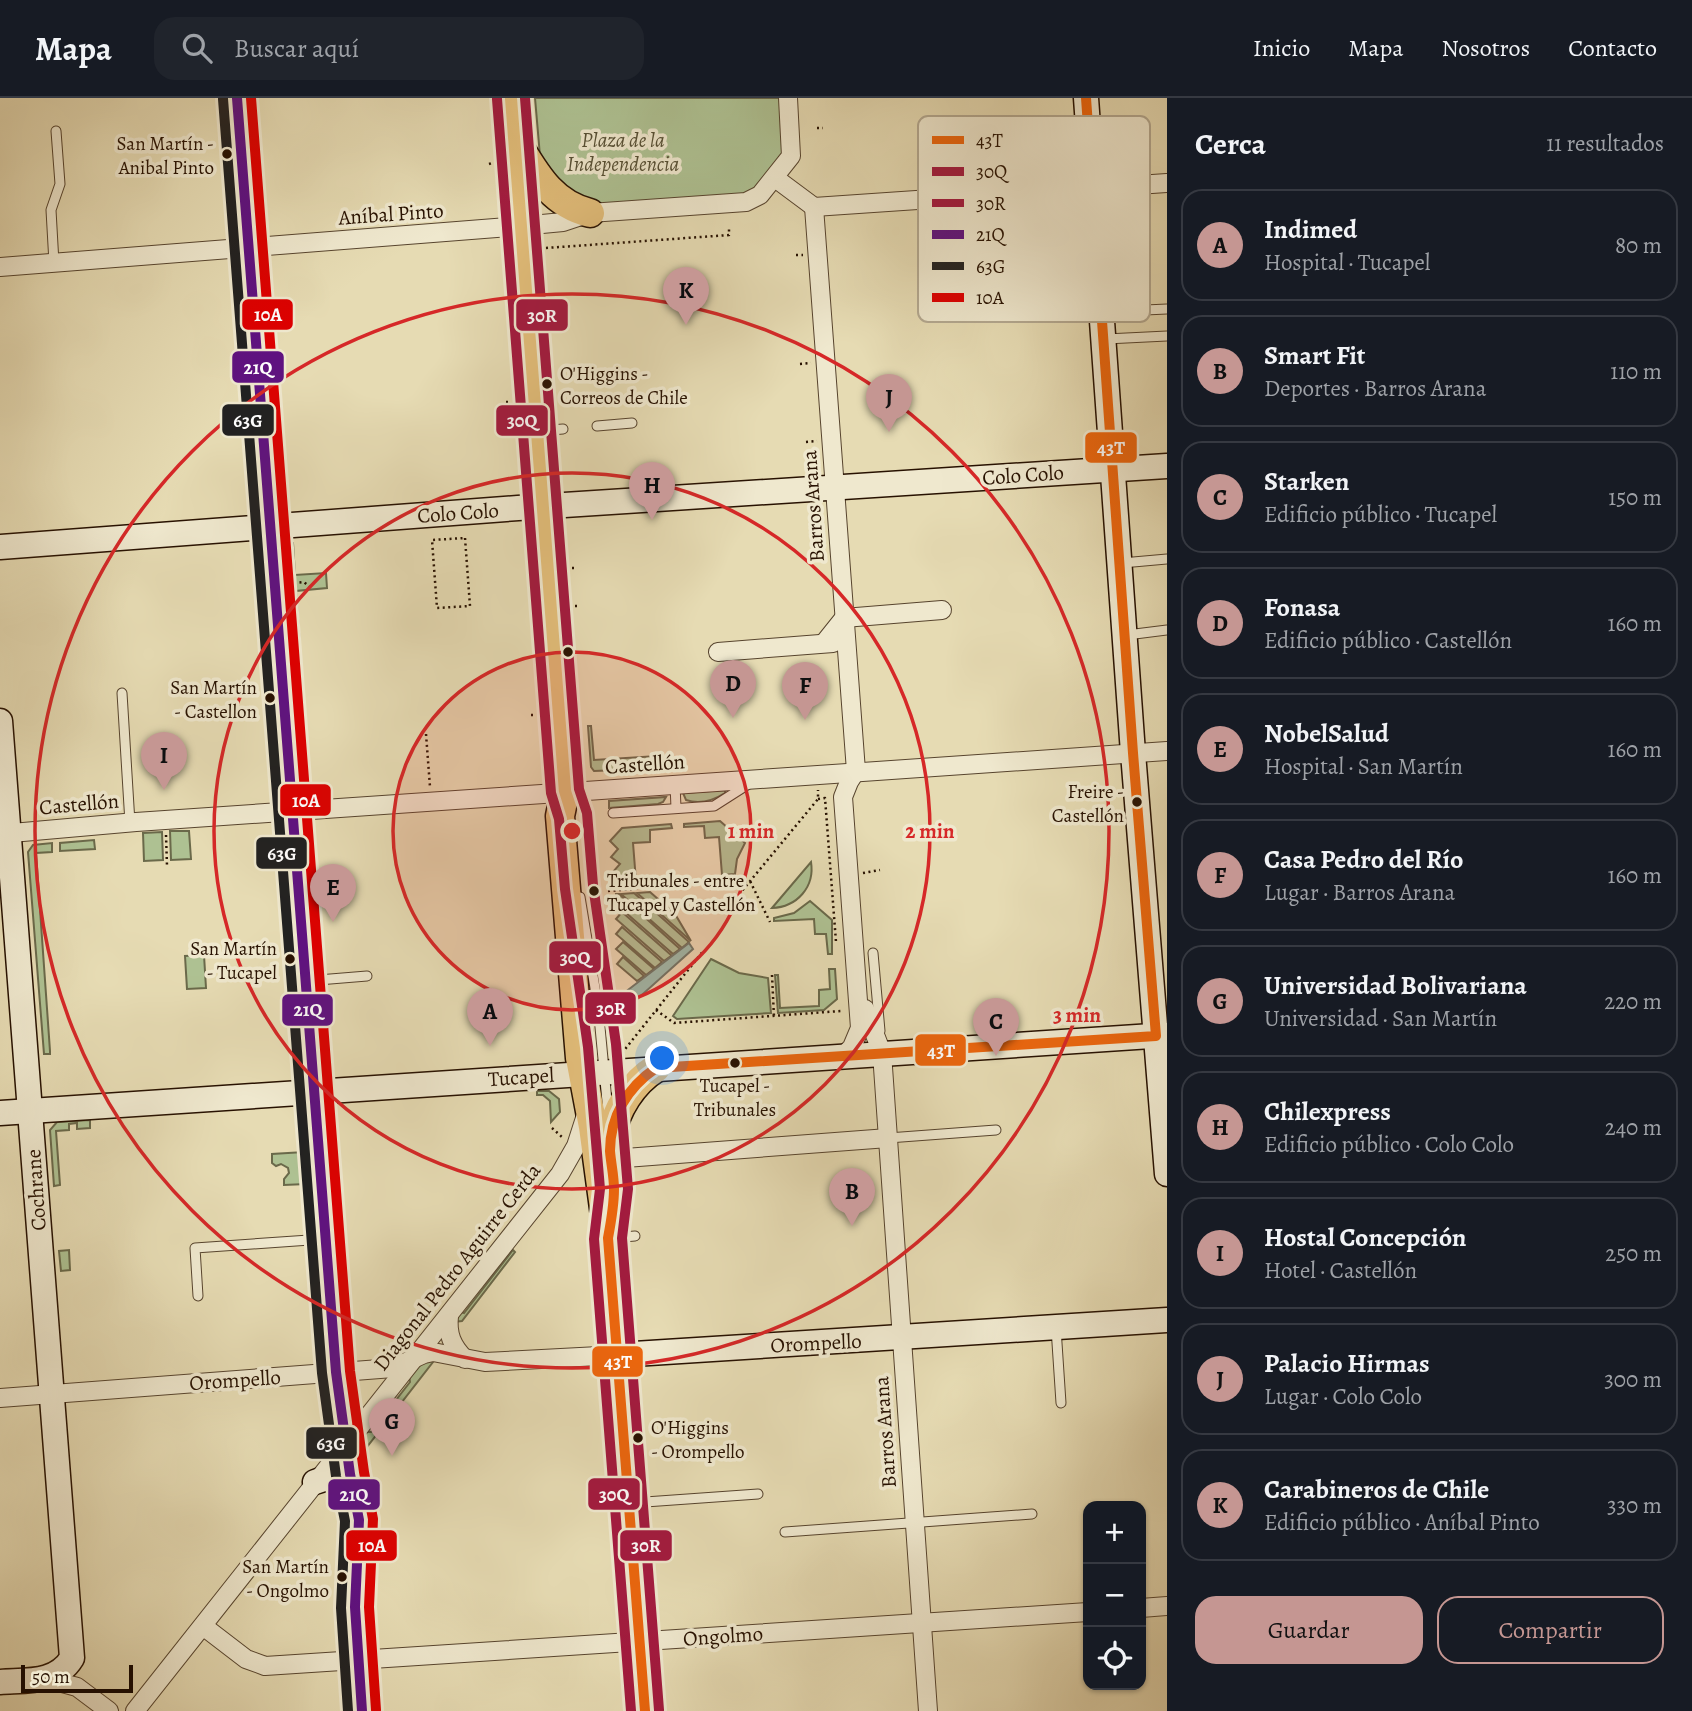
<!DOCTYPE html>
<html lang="es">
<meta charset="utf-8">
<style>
body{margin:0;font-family:Alegreya,serif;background:#20242c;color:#f1f3f6}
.controls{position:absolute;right:21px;bottom:21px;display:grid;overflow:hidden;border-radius:14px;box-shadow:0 2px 5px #0004}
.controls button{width:63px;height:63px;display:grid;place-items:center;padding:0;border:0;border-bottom:2px solid #363941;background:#171b24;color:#f1f3f6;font:35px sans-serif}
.scale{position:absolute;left:21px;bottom:18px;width:112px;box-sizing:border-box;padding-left:7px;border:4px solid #271101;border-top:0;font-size:19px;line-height:24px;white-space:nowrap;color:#271101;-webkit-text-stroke:5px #efe8ce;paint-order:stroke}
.you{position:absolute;left:663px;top:961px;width:24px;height:24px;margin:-18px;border:5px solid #fff;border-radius:50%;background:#1a73e8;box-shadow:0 0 0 10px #1a73e833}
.badge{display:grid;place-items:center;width:46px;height:46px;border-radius:50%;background:#c59692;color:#111;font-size:23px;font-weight:700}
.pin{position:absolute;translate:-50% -58px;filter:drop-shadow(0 2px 4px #0008)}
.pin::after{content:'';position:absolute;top:37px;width:24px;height:21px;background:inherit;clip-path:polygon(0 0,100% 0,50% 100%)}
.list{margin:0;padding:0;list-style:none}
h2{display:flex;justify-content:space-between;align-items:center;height:91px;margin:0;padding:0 28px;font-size:30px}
h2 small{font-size:23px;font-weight:400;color:#9ea1a6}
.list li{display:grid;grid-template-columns:46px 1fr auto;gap:21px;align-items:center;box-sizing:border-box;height:112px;margin:0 14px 14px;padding:0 14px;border:2px solid #363941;border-radius:21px}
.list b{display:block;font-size:26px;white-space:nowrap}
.list p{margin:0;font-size:23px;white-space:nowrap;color:#9ea1a6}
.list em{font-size:23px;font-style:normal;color:#9ea1a6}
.actions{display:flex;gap:14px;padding:21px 28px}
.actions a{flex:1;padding:16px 0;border:2px solid #c59692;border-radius:21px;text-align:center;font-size:24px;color:#c59692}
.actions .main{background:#c59692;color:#111}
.icon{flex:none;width:38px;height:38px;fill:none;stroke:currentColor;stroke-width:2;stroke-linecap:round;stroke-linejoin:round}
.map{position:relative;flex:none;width:1167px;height:1613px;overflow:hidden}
header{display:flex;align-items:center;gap:42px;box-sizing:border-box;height:98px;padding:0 35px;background:#171b24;border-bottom:2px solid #363941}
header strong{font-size:33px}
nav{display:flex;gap:38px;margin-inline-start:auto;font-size:24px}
.search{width:490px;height:63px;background:#20242c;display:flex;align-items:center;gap:18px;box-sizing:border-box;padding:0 24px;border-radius:21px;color:#9ea1a6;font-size:26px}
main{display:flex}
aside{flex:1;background:#171b24}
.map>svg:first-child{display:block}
.green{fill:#aec192;stroke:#6a694a;stroke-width:2}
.water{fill:#97bca8;stroke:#6a7865;stroke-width:2}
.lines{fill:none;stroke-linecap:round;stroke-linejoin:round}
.lane-casing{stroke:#57442e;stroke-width:11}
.street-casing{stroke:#57442e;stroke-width:20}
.secondary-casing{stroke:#271101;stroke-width:27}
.primary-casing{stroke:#271101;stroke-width:31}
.path{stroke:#271101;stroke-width:2.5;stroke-dasharray:2 3.5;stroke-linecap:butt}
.lane{stroke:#efe8ce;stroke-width:9}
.street{stroke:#efe8ce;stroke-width:18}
.secondary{stroke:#efe8ce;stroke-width:24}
.primary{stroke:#e3be7a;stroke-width:28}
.bus-1-casing{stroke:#efe8ce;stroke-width:16}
.bus-2-casing{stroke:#efe8ce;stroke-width:16}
.bus-3-casing{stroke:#efe8ce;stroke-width:16}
.bus-4-casing{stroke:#efe8ce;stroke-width:16}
.bus-5-casing{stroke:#efe8ce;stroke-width:16}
.bus-6-casing{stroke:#efe8ce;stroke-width:16}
.bus-1{stroke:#eb660e;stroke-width:10}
.bus-2{stroke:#a31a3f;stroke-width:10}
.bus-3{stroke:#a31a3f;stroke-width:10}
.bus-4{stroke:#5f1280;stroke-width:10}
.bus-5{stroke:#212121;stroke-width:10}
.bus-6{stroke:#d00;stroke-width:10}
.ring{fill:none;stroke:#d62828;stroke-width:3.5}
.bus-dot{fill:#271101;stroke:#efe8ce;stroke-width:2.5}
.labels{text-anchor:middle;stroke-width:7;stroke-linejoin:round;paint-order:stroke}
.bus-label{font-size:19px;fill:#271101;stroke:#efe8ce;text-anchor:end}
.park-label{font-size:21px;font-style:italic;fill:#564f34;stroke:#efe8ce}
.street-label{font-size:21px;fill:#271101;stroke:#efe8ce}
.key{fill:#efe8ce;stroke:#b3a890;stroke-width:2}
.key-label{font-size:19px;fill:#271101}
.centre{fill:#d62828;stroke:#efe8ce;stroke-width:3.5}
.ring-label{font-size:21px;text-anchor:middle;font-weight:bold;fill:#d62828;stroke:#efe8ce;stroke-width:7;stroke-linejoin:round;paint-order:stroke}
.line-badge{stroke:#efe8ce;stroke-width:2.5}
.badge-label{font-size:19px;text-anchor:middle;font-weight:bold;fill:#fff}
</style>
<header>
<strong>Mapa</strong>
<div class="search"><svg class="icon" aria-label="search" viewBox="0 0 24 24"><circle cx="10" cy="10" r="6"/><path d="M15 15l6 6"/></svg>Buscar aquí</div>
<nav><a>Inicio</a><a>Mapa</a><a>Nosotros</a><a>Contacto</a></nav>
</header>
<main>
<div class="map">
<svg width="1167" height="1613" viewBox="0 0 1167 1613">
<rect width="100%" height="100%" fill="#e6dbb3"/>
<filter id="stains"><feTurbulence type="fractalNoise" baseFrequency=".00286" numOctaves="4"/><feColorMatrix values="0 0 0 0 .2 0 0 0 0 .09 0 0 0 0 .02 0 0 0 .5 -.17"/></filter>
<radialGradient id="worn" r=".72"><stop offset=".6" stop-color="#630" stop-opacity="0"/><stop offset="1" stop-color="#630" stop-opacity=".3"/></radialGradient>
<g class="green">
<polygon points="535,0 783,0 786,54 749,97 600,109 576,106 540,58"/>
<polygon points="288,444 293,445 295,477 326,475 327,490 296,493 300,548 296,549"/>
<polygon points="588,628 591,628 594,662 657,658 657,669 652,670 651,663 641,664 641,668 629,669 629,666 620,666 620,672 594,673 591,669"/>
<path d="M 725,692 L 725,695 C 714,702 700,707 686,702 L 683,695 Z"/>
<polygon points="666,699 663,704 658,706 609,710 609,703"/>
<polygon points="720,723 745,745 737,761 735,776 722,777 719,739 705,740 704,728 684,729 684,726"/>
<polygon points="671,726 672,730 650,732 650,744 633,745 636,783 666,781 667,785 613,789 612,775 620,766 611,759 618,751 610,743 622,730"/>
<polygon points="170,733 189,733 191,761 171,762"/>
<polygon points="162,734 163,762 144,763 143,735"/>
<polygon points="94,742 95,751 60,753 60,745"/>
<polygon points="52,745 52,754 36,755 50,953 50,956 44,956 28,754 33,747"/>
<path d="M 811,764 C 815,789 797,809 772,810 Z"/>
<polygon points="650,794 675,816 691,843 637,795"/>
<polygon points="634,795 689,844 682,850 621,796"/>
<polygon points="616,796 619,796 680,851 673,856 617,807"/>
<polygon points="810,803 832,822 832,856 828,856 826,836 815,836 814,821 774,823 774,820 794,815"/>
<polygon points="622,814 671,857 671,858 664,863 616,821"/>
<polygon points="622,829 662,864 655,870 616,836"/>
<polygon points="623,844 654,871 646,877 616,851"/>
<polygon points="204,857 206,890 187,891 185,858"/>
<polygon points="623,859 644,878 637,883 617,866"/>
<polygon points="711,861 739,875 768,880 771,915 677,921 673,918"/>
<polygon points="829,871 835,871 837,901 824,912 778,915 775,877 778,877 780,910 819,908 819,892 830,891"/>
<polygon points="537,993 549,993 559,1001 560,1014 551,1024 550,1003 543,997 537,997"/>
<polygon points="90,1022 90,1030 77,1031 77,1025 69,1026 69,1032 56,1033 60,1087 54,1088 50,1032 57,1024"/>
<polygon points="304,1054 306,1086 284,1087 284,1081 289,1075 288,1070 281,1066 276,1068 272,1065 272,1056"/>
<polygon points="69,1152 70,1172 61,1173 59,1153"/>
<polygon points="513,1152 515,1154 462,1223 453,1224 458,1213 464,1215"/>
<path d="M 427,1260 L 433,1264 L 356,1363 C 356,1352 357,1343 364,1334 L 371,1334 L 410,1284 L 409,1277 Z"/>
</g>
<polygon class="water" points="689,845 693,851 634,904 624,895"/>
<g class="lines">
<defs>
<g id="lane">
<polyline points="54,165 51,112 60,86 56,33"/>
<polyline points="1102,214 1167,211"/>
<polyline points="1106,241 1167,238"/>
<polyline points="597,328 632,325"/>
<polyline points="539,333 563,331"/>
<polyline points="1122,465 1167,461"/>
<polyline points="1127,537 1167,532"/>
<polyline points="122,595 130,725"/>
<polyline points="675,686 676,710"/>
<polyline points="613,715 714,708 750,685"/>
<polyline points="580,799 598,908 608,1014"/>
<polyline points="873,855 880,933"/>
<polyline points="306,883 367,878"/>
<polyline points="888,1040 996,1032"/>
<polyline points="612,1140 635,1138"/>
<polyline points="198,1198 195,1150 324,1141"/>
<polyline points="1056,1230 1061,1305"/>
<polyline points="631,1405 758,1396"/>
<polyline points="785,1434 1032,1416"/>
</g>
<g id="street">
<polyline points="775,80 814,109"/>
<polyline points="814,109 856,673 849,684 843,699 860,930 852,949 843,958"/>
<polyline points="814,109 1167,85"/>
<polyline points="0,169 521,128 563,124 590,115 746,104 760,97 791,58 788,0"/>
<polyline points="824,545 844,520 942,512"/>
<polyline points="718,554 833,545"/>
<polyline points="0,736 136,724 1167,653"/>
<polyline points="865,911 882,955 928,1613"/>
<polyline points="612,1061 888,1040"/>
<path d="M 449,1218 C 447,1236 452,1248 465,1261"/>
<polyline points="0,1300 393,1270 424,1256 433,1254 485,1264 618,1257"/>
<polyline points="1141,1510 1167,1508"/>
<polyline points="203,1528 246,1561 265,1568 1088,1514"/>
<polyline points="48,1581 77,1589 109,1613"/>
<polyline points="135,1613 560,1076 576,1048 586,1017"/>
</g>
<g id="secondary">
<polyline points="237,0 336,1274 350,1376 359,1422 355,1509 362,1613"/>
<polyline points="1086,0 1133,655 1167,1076"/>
<polyline points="0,449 518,410 1167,368"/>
<path d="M 0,623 L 72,1560 C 56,1586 27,1582 0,1584"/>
<polyline points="0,1015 1167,937"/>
<polyline points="618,1257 1167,1222"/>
<path d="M 315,1384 C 333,1377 342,1381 355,1396"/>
</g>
<g id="primary">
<polyline points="511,0 564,680 565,694 560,718 580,960 593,1029 608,1140 645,1613"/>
<path d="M 517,45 C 536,76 552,106 590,115"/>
<path d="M 612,1067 C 612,1058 609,1048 611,1039 C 615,1012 633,984 656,970"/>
</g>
</defs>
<use href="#lane" class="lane-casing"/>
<use href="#street" class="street-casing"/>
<use href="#secondary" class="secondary-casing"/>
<use href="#primary" class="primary-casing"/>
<g class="path">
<polyline points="817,30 823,30"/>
<polyline points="489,66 492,65"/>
<polyline points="546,150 729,137 729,131"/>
<polyline points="796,157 803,157"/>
<polyline points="800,266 811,265"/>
<polyline points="506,304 510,304"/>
<polyline points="806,344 817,343"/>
<polygon points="465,440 470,508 437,510 432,442"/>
<polyline points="572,470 575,470"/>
<polyline points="294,485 304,484 312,491"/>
<polyline points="575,508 578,508"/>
<polyline points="531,617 534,617"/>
<polyline points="426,636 430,689"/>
<polyline points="818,701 825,700 836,844"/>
<polyline points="166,737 167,768"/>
<polyline points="863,775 880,772"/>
<polyline points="723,785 750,783 770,824"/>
<polyline points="608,793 669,788"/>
<polyline points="732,805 818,701 818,692"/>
<polyline points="772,877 774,919"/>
<polyline points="656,912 674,925 841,913"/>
<polyline points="622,955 704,852"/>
<polyline points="552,1030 562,1039"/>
</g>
<use href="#lane" class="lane"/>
<use href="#street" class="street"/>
<use href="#secondary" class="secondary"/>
<use href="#primary" class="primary"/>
<defs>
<path id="bus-1" d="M 645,1613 L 608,1140 C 611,1124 614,1107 614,1091 C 614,1078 611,1066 610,1053 C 610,1018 628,989 656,970 L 1156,938 L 1133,655 L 1086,0"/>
<polyline id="bus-2" points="497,1 551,695 559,721 565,791 588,949 600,1091 594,1141 631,1613"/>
<polyline id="bus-3" points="525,0 579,691 587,715 593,787 616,946 628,1091 622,1140 659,1612"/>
<polyline id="bus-4" points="237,0 336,1274 350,1376 359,1422 355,1509 362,1613"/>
<polyline id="bus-5" points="223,1 322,1275 336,1378 345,1423 341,1510 348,1613"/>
<polyline id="bus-6" points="251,0 350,1273 364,1374 373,1421 369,1509 376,1612"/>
</defs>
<use href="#bus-1" class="bus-1-casing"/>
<use href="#bus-2" class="bus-2-casing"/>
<use href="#bus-3" class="bus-3-casing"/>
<use href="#bus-4" class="bus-4-casing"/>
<use href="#bus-5" class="bus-5-casing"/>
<use href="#bus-6" class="bus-6-casing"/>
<use href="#bus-1" class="bus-1"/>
<use href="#bus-2" class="bus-2"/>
<use href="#bus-3" class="bus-3"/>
<use href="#bus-4" class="bus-4"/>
<use href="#bus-5" class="bus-5"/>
<use href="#bus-6" class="bus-6"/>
</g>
<circle cx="572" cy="733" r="179" fill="#d62828" fill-opacity=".12"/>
<g class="ring">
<circle cx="572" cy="733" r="179"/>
<circle cx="572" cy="733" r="358"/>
<circle cx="572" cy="733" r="537"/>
</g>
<g class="bus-dot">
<circle cx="227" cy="56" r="6"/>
<circle cx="547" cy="286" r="6"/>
<circle cx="568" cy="554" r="6"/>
<circle cx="270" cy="600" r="6"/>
<circle cx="1137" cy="704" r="6"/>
<circle cx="594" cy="793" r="6"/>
<circle cx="290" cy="861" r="6"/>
<circle cx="735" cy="965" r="6"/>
<circle cx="638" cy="1340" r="6"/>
<circle cx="342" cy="1479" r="6"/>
</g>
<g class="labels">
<g class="bus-label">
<text x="214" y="52">San Martín -<tspan x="214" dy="24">Anibal Pinto</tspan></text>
<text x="560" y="282" text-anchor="start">O'Higgins -<tspan x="560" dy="24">Correos de Chile</tspan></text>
<text x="257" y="596">San Martín<tspan x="257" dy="24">- Castellon</tspan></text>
<text x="1124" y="700">Freire -<tspan x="1124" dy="24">Castellón</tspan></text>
<text x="607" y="789" text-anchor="start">Tribunales - entre<tspan x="607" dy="24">Tucapel y Castellón</tspan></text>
<text x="277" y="857">San Martín<tspan x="277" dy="24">- Tucapel</tspan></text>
<text x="735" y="994" text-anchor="middle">Tucapel -<tspan x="735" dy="24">Tribunales</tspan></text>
<text x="651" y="1336" text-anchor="start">O'Higgins<tspan x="651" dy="24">- Orompello</tspan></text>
<text x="329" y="1475">San Martín<tspan x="329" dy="24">- Ongolmo</tspan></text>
</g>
<g class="park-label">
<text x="623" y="49">Plaza de la<tspan x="623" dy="24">Independencia</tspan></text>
</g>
<g class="street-label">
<text transform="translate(391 116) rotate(-4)" y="7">Aníbal Pinto</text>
<text transform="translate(1023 377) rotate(-4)" y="7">Colo Colo</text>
<text transform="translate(813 408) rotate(-94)" y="7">Barros Arana</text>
<text transform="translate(458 415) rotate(-4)" y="7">Colo Colo</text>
<text transform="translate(645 666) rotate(-4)" y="7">Castellón</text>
<text transform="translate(79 706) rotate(-5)" y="7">Castellón</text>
<text transform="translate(521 979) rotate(-4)" y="7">Tucapel</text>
<text transform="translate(36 1092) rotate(-94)" y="7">Cochrane</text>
<text transform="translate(457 1169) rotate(-52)" y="7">Diagonal Pedro Aguirre Cerda</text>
<text transform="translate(816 1245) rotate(-3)" y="7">Orompello</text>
<text transform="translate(235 1282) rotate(-4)" y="7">Orompello</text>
<text transform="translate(885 1334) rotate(-94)" y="7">Barros Arana</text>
<text transform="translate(723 1538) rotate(-4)" y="7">Ongolmo</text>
</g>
</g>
<rect x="918" y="18" width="232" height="206" rx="10" class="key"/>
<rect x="932" y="38" width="32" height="8" fill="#eb660e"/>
<rect x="932" y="69" width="32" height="9" fill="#a31a3f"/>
<rect x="932" y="101" width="32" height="8" fill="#a31a3f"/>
<rect x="932" y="132" width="32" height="9" fill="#5f1280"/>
<rect x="932" y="164" width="32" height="8" fill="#212121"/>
<rect x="932" y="195" width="32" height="9" fill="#d00"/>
<g class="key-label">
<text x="976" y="49">43T</text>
<text x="976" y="80">30Q</text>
<text x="976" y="112">30R</text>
<text x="976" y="143">21Q</text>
<text x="976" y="175">63G</text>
<text x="976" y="206">10A</text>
</g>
<circle cx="572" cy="733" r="10" class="centre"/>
<g class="ring-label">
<text x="751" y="740">1 min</text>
<text x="930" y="740">2 min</text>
<text x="1077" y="924">3 min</text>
</g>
<g class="line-badge">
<rect x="241" y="200" width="53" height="33" rx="7" fill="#d00"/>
<rect x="515" y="200" width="54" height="34" rx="7" fill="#a31a3f"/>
<rect x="231" y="252" width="54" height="34" rx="7" fill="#5f1280"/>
<rect x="221" y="305" width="54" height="34" rx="7" fill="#212121"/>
<rect x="495" y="306" width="54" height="33" rx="7" fill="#a31a3f"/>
<rect x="1084" y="333" width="54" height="33" rx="7" fill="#eb660e"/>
<rect x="279" y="685" width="53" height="34" rx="7" fill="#d00"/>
<rect x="255" y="738" width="53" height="34" rx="7" fill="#212121"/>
<rect x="548" y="842" width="54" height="34" rx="7" fill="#a31a3f"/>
<rect x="584" y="893" width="53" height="34" rx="7" fill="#a31a3f"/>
<rect x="281" y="895" width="53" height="34" rx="7" fill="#5f1280"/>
<rect x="914" y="935" width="53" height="34" rx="7" fill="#eb660e"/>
<rect x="591" y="1247" width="53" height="33" rx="7" fill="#eb660e"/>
<rect x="305" y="1328" width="53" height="34" rx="7" fill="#212121"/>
<rect x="587" y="1379" width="54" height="34" rx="7" fill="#a31a3f"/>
<rect x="327" y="1380" width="54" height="33" rx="7" fill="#5f1280"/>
<rect x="619" y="1431" width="54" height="33" rx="7" fill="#a31a3f"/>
<rect x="345" y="1431" width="53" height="33" rx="7" fill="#d00"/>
</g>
<g class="badge-label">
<text x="268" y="223">10A</text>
<text x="542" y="224">30R</text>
<text x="258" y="276">21Q</text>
<text x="248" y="329">63G</text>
<text x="522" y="329">30Q</text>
<text x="1111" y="356">43T</text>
<text x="306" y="709">10A</text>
<text x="282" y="762">63G</text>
<text x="575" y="866">30Q</text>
<text x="611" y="917">30R</text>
<text x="308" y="918">21Q</text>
<text x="941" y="959">43T</text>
<text x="618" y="1270">43T</text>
<text x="331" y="1352">63G</text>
<text x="614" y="1403">30Q</text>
<text x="354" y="1403">21Q</text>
<text x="646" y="1454">30R</text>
<text x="372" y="1454">10A</text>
</g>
<rect width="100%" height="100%" filter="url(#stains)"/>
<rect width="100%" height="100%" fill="url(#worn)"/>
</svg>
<div class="controls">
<button>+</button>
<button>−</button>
<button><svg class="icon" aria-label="locate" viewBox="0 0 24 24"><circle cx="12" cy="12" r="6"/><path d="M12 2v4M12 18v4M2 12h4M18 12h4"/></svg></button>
</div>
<div class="scale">50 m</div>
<div class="you"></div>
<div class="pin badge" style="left:490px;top:948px">A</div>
<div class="pin badge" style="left:852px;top:1128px">B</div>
<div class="pin badge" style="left:996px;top:958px">C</div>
<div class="pin badge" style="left:733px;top:620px">D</div>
<div class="pin badge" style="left:333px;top:824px">E</div>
<div class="pin badge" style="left:805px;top:622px">F</div>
<div class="pin badge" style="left:392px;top:1358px">G</div>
<div class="pin badge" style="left:652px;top:422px">H</div>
<div class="pin badge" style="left:164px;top:692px">I</div>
<div class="pin badge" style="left:889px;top:334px">J</div>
<div class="pin badge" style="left:686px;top:227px">K</div>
</div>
<aside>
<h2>Cerca<small>11 resultados</small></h2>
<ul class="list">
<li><span class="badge">A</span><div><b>Indimed</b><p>Hospital · Tucapel</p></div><em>80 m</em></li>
<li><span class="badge">B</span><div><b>Smart Fit</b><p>Deportes · Barros Arana</p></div><em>110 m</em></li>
<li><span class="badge">C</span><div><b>Starken</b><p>Edificio público · Tucapel</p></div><em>150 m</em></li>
<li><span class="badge">D</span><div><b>Fonasa</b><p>Edificio público · Castellón</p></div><em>160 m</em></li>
<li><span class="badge">E</span><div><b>NobelSalud</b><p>Hospital · San Martín</p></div><em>160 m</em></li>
<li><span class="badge">F</span><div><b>Casa Pedro del Río</b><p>Lugar · Barros Arana</p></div><em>160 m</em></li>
<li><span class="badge">G</span><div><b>Universidad Bolivariana</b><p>Universidad · San Martín</p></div><em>220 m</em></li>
<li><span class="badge">H</span><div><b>Chilexpress</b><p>Edificio público · Colo Colo</p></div><em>240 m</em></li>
<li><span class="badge">I</span><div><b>Hostal Concepción</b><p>Hotel · Castellón</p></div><em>250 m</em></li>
<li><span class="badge">J</span><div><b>Palacio Hirmas</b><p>Lugar · Colo Colo</p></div><em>300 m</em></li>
<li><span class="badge">K</span><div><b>Carabineros de Chile</b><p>Edificio público · Aníbal Pinto</p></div><em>330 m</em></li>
</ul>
<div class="actions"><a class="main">Guardar</a><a>Compartir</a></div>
</aside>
</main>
